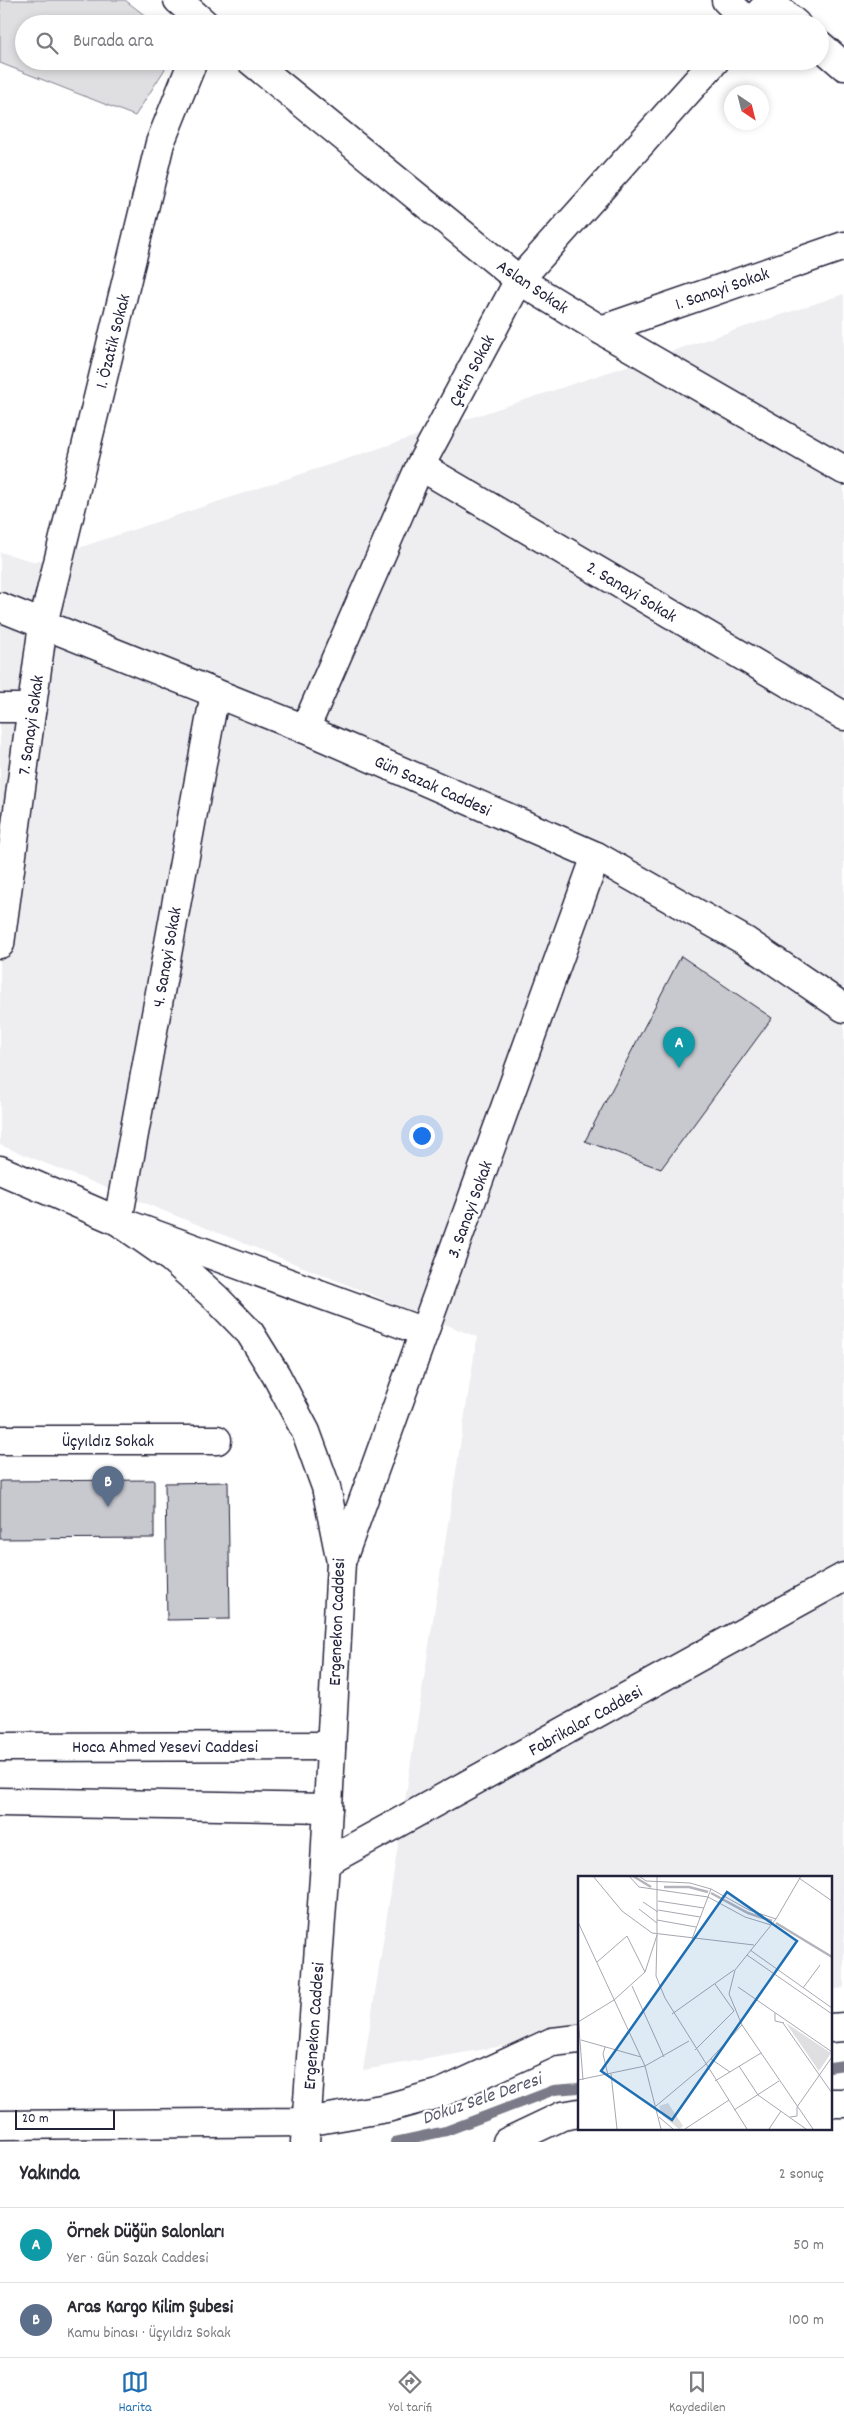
<!DOCTYPE html>
<html lang="tr">
<meta charset="utf-8">
<style>
body{margin:0;font-family:Dekko,sans-serif;background:#f2f2f3;color:#2b2b33}
.compass{position:absolute;left:724px;top:85px;width:45px;height:45px;border-radius:50%;background:#fff;box-shadow:0 2px 8px #0003;rotate:145deg}
.scale{position:absolute;left:15px;bottom:12px;width:100px;box-sizing:border-box;padding-left:5px;border:2px solid #22223b;border-top:0;font-size:14px;line-height:18px;white-space:nowrap;color:#22223b;-webkit-text-stroke:4px #fff;paint-order:stroke}
.you{position:absolute;left:421px;top:1135px;width:18px;height:18px;margin:-12px;border:4px solid #fff;border-radius:50%;background:#1a73e8;box-shadow:0 0 0 8px #1a73e833}
.badge{display:grid;place-items:center;width:32px;height:32px;border-radius:50%;background:#1f6fb2;color:#fff;font-size:16px;font-weight:700}
.pin{position:absolute;translate:-50% -41px;filter:drop-shadow(0 1px 2px #0008)}
.pin::after{content:'';position:absolute;top:26px;width:18px;height:15px;background:inherit;clip-path:polygon(0 0,100% 0,50% 100%)}
.list{margin:0;padding:0;list-style:none}
h2{display:flex;justify-content:space-between;align-items:center;height:65px;margin:0;padding:0 20px;font-size:21px}
h2 small{font-size:16px;font-weight:400;color:#7c7c81}
.list li{display:grid;grid-template-columns:32px 1fr auto;gap:15px;align-items:center;box-sizing:border-box;height:75px;padding:0 20px;border-top:1px solid #e1e1e2}
.list b{display:block;font-size:19px;white-space:nowrap}
.list p{margin:0;font-size:16px;white-space:nowrap;color:#7c7c81}
.list em{font-size:16px;font-style:normal;color:#7c7c81}
.icon{flex:none;width:28px;height:28px;fill:none;stroke:currentColor;stroke-width:2;stroke-linecap:round;stroke-linejoin:round}
.map{position:relative;flex:none;width:844px;height:2142px;overflow:hidden}
.search{position:absolute;background:#fff;box-shadow:0 2px 8px #0003;left:15px;right:15px;top:15px;height:55px;display:flex;align-items:center;gap:12px;box-sizing:border-box;padding:0 18px;border-radius:28px;color:#7c7c81;font-size:19px}
.sheet{height:215px;background:#fff}
nav{display:flex;justify-content:space-around;align-items:center;box-sizing:border-box;height:70px;border-top:1px solid #e1e1e2;background:#fff;font-size:14px;color:#7c7c81}
nav a{display:grid;justify-items:center;gap:2px}
nav .on{color:#1f6fb2}
.map>svg:first-child{display:block}
.built{fill:#eeeef1}
.green{fill:#dfdfe2;stroke:#80808e}
.lines{fill:none;stroke-linecap:round;stroke-linejoin:round}
.stream{stroke:#7a7a88;stroke-width:10}
.building{fill:#c8c8cf;stroke:#22223b}
.minor-casing{stroke:#22223b;stroke-width:31}
.minor{stroke:#fff;stroke-width:28}
.labels{text-anchor:middle;stroke-width:4.5;stroke-linejoin:round;paint-order:stroke}
.street-label{font-size:18px;fill:#22223b;stroke:#fff}
.water-label{font-size:19px;font-style:italic;fill:#5c5c6f;stroke:#fff}
.inset-river{fill:none;stroke:#b4b4bc;stroke-width:2.5}
.inset-road{fill:none;stroke:#a7a7b1;stroke-width:1}
.view{fill:#1f6fb2;fill-opacity:0.15;stroke:#1f6fb2;stroke-width:2.5}
.inset-edge{fill:none;stroke:#22223b;stroke-width:2.5}
</style>
<div class="map">
<svg width="844" height="2142" viewBox="0 0 844 2142">
<rect width="100%" height="100%" fill="#fff"/>
<filter id="ink" filterUnits="userSpaceOnUse"><feTurbulence type="fractalNoise" baseFrequency=".02" numOctaves="2"/><feDisplacementMap in="SourceGraphic" scale="10" xChannelSelector="R" yChannelSelector="G"/><feConvolveMatrix kernelMatrix="1 2 1 2 8 2 1 2 1" color-interpolation-filters="sRGB"/></filter>
<g filter="url(#ink)">
<polygon class="built" points="844,294 844,1988 830,1990 830,1877 579,1877 579,2033 363,2070 477,1337 0,1145 0,552 36,562"/>
<polygon class="green" points="0,0 125,0 156,24 24,24 24,61 170,61 135,116 0,63"/>
<g class="lines">
<g class="stream">
<polyline points="830,2067 844,2065"/>
<polyline points="395,2142 446,2131 554,2090 579,2088"/>
</g>
</g>
<g class="building">
<polygon points="681,956 772,1018 661,1169 585,1141"/>
<polygon points="154,1480 154,1538 0,1539 0,1481"/>
<polygon points="228,1482 230,1619 167,1620 165,1483"/>
</g>
<g class="lines">
<defs>
<g id="minor">
<polyline points="178,0 205,24"/>
<polyline points="726,0 749,23"/>
<polyline points="770,2 796,24"/>
<polyline points="749,24 772,0"/>
<polyline points="820,45 844,66"/>
<polyline points="251,61 519,280 601,330 844,470"/>
<polyline points="601,330 844,246"/>
<polyline points="420,466 844,716"/>
<polyline points="0,607 305,729 596,856 747,942 844,1008"/>
<polyline points="215,693 118,1221 424,1332"/>
<polyline points="0,708 32,708"/>
<polyline points="305,729 420,466 519,280 715,61"/>
<polyline points="0,944 43,624 160,143 193,61"/>
<polyline points="0,1170 118,1221 171,1258 216,1298 250,1333 276,1375 306,1432 326,1487 341,1562 325,1863 305,2142"/>
<polyline points="0,1440 217,1440"/>
<polyline points="341,1562 596,856"/>
<polyline points="0,1747 331,1746"/>
<polyline points="0,1802 328,1808"/>
<polyline points="325,1863 844,1577"/>
<polyline points="830,2028 844,2027"/>
<polyline points="830,2103 844,2103"/>
<polyline points="0,2125 306,2122 387,2108 441,2093 552,2042 579,2039"/>
<polyline points="507,2142 562,2116 579,2113"/>
</g>
</defs>
<use href="#minor" class="minor-casing"/>
<use href="#minor" class="minor"/>
</g>
</g>
<g class="labels">
<g class="street-label">
<text transform="translate(533 286) rotate(34)" y="6">Aslan Sokak</text>
<text transform="translate(722 288) rotate(-19)" y="6">1. Sanayi Sokak</text>
<text transform="translate(112 341) rotate(-76)" y="6">1. Özatik Sokak</text>
<text transform="translate(471 370) rotate(-62)" y="6">Çetin Sokak</text>
<text transform="translate(632 591) rotate(31)" y="6">2. Sanayi Sokak</text>
<text transform="translate(30 725) rotate(-82)" y="6">7. Sanayi Sokak</text>
<text transform="translate(433 785) rotate(24)" y="6">Gün Sazak Caddesi</text>
<text transform="translate(166 957) rotate(-80)" y="6">4. Sanayi Sokak</text>
<text transform="translate(469 1209) rotate(-70)" y="6">3. Sanayi Sokak</text>
<text x="108" y="1446">Üçyıldız Sokak</text>
<text transform="translate(336 1622) rotate(-88)" y="6">Ergenekon Caddesi</text>
<text transform="translate(585 1720) rotate(-29)" y="6">Fabrikalar Caddesi</text>
<text x="165" y="1752">Hoca Ahmed Yesevi Caddesi</text>
<text transform="translate(313 2026) rotate(-86)" y="6">Ergenekon Caddesi</text>
</g>
<g class="water-label">
<text transform="translate(481 2097) rotate(-19)" y="7">Dokuz Sele Deresi</text>
</g>
</g>
<g transform="translate(578 1876)">
<rect width="254" height="254" fill="#fff"/>
<path d="M 208,147 L 253,177 L 241,195 ZM 90,227 L 105,250 L 101,253 L 85,240 L 81,230 Z" fill="#dfdfe2"/>
<path class="inset-river" d="M 55,0 L 73,11M 86,11 L 111,11 L 130,16M 133,17 L 170,37 L 194,45M 198,47 L 254,81"/>
<path class="inset-road" d="M 15,0 L 44,35 L 74,57 L 176,69M 51,0 L 61,11 L 130,21 L 167,41 L 193,49M 61,0 L 68,5 L 112,7 L 133,13 L 171,34 L 198,43M 223,0 L 198,43 L 157,94 L 151,118 L 164,149 L 235,253M 221,2 L 254,25M 80,25 L 126,32M 65,26 L 80,36M 61,33 L 79,47M 80,34 L 122,41M 79,44 L 118,51M 0,46 L 67,190 L 83,253M 79,59 L 78,100 L 87,122 L 169,253M 114,63 L 133,13M 172,74 L 254,132M 169,79 L 254,138M 19,86 L 49,60 L 67,96M 67,96 L 79,59 L 79,0M 54,110 L 86,181M 160,111 L 254,176M 225,112 L 242,89M 197,137 L 197,145 L 206,147M 94,138 L 156,94M 0,139 L 5,204M 0,146 L 36,124 L 67,96M 205,147 L 254,217M 3,164 L 63,181M 27,171 L 25,178 L 30,199M 117,174 L 156,135 L 137,108M 133,183 L 152,196M 161,190 L 180,219 L 228,253M 33,198 L 39,253M 0,204 L 67,190 L 111,165M 137,205 L 183,177M 78,230 L 127,189 L 164,149M 156,234 L 201,205M 81,241 L 95,253M 212,241 L 219,240 L 219,231 L 254,181M 107,253 L 151,224M 191,253 L 203,235"/>
<path class="view" d="M 149,16 L 219,65 L 94,244 L 23,195 Z"/>
<rect width="254" height="254" class="inset-edge"/>
</g>
</svg>
<svg class="compass" viewBox="-18 -18 36 36"><path d="M0-13l5 13h-10z" fill="#e53935"/><path d="M0 13l5-13h-10z" fill="#7c7c81"/></svg>
<div class="scale">20 m</div>
<div class="you"></div>
<div class="pin badge" style="left:679px;top:1068px;background:#0f9aa8">A</div>
<div class="pin badge" style="left:108px;top:1507px;background:#5c6f8a">B</div>
<div class="search"><svg class="icon" aria-label="search" viewBox="0 0 24 24"><circle cx="10" cy="10" r="6"/><path d="M15 15l6 6"/></svg>Burada ara</div>
</div>
<section class="sheet">
<h2>Yakında<small>2 sonuç</small></h2>
<ul class="list">
<li><span class="badge" style="background:#0f9aa8">A</span><div><b>Örnek Düğün Salonları</b><p>Yer · Gün Sazak Caddesi</p></div><em>50 m</em></li>
<li><span class="badge" style="background:#5c6f8a">B</span><div><b>Aras Kargo Kilim Şubesi</b><p>Kamu binası · Üçyıldız Sokak</p></div><em>100 m</em></li>
</ul>
</section>
<nav>
<a class="on"><svg class="icon" aria-label="map" viewBox="0 0 24 24"><path d="M3 6l6-2 6 2 6-2v14l-6 2-6-2-6 2zM9 4v14M15 6v14"/></svg>Harita</a>
<a><svg class="icon" aria-label="directions" viewBox="0 0 24 24"><path d="M12 3l9 9-9 9-9-9zM9 14v-3h6M13 9l2 2-2 2"/></svg>Yol tarifi</a>
<a><svg class="icon" aria-label="saved" viewBox="0 0 24 24"><path d="M7 4h10v16l-5-4-5 4z"/></svg>Kaydedilen</a>
</nav>
